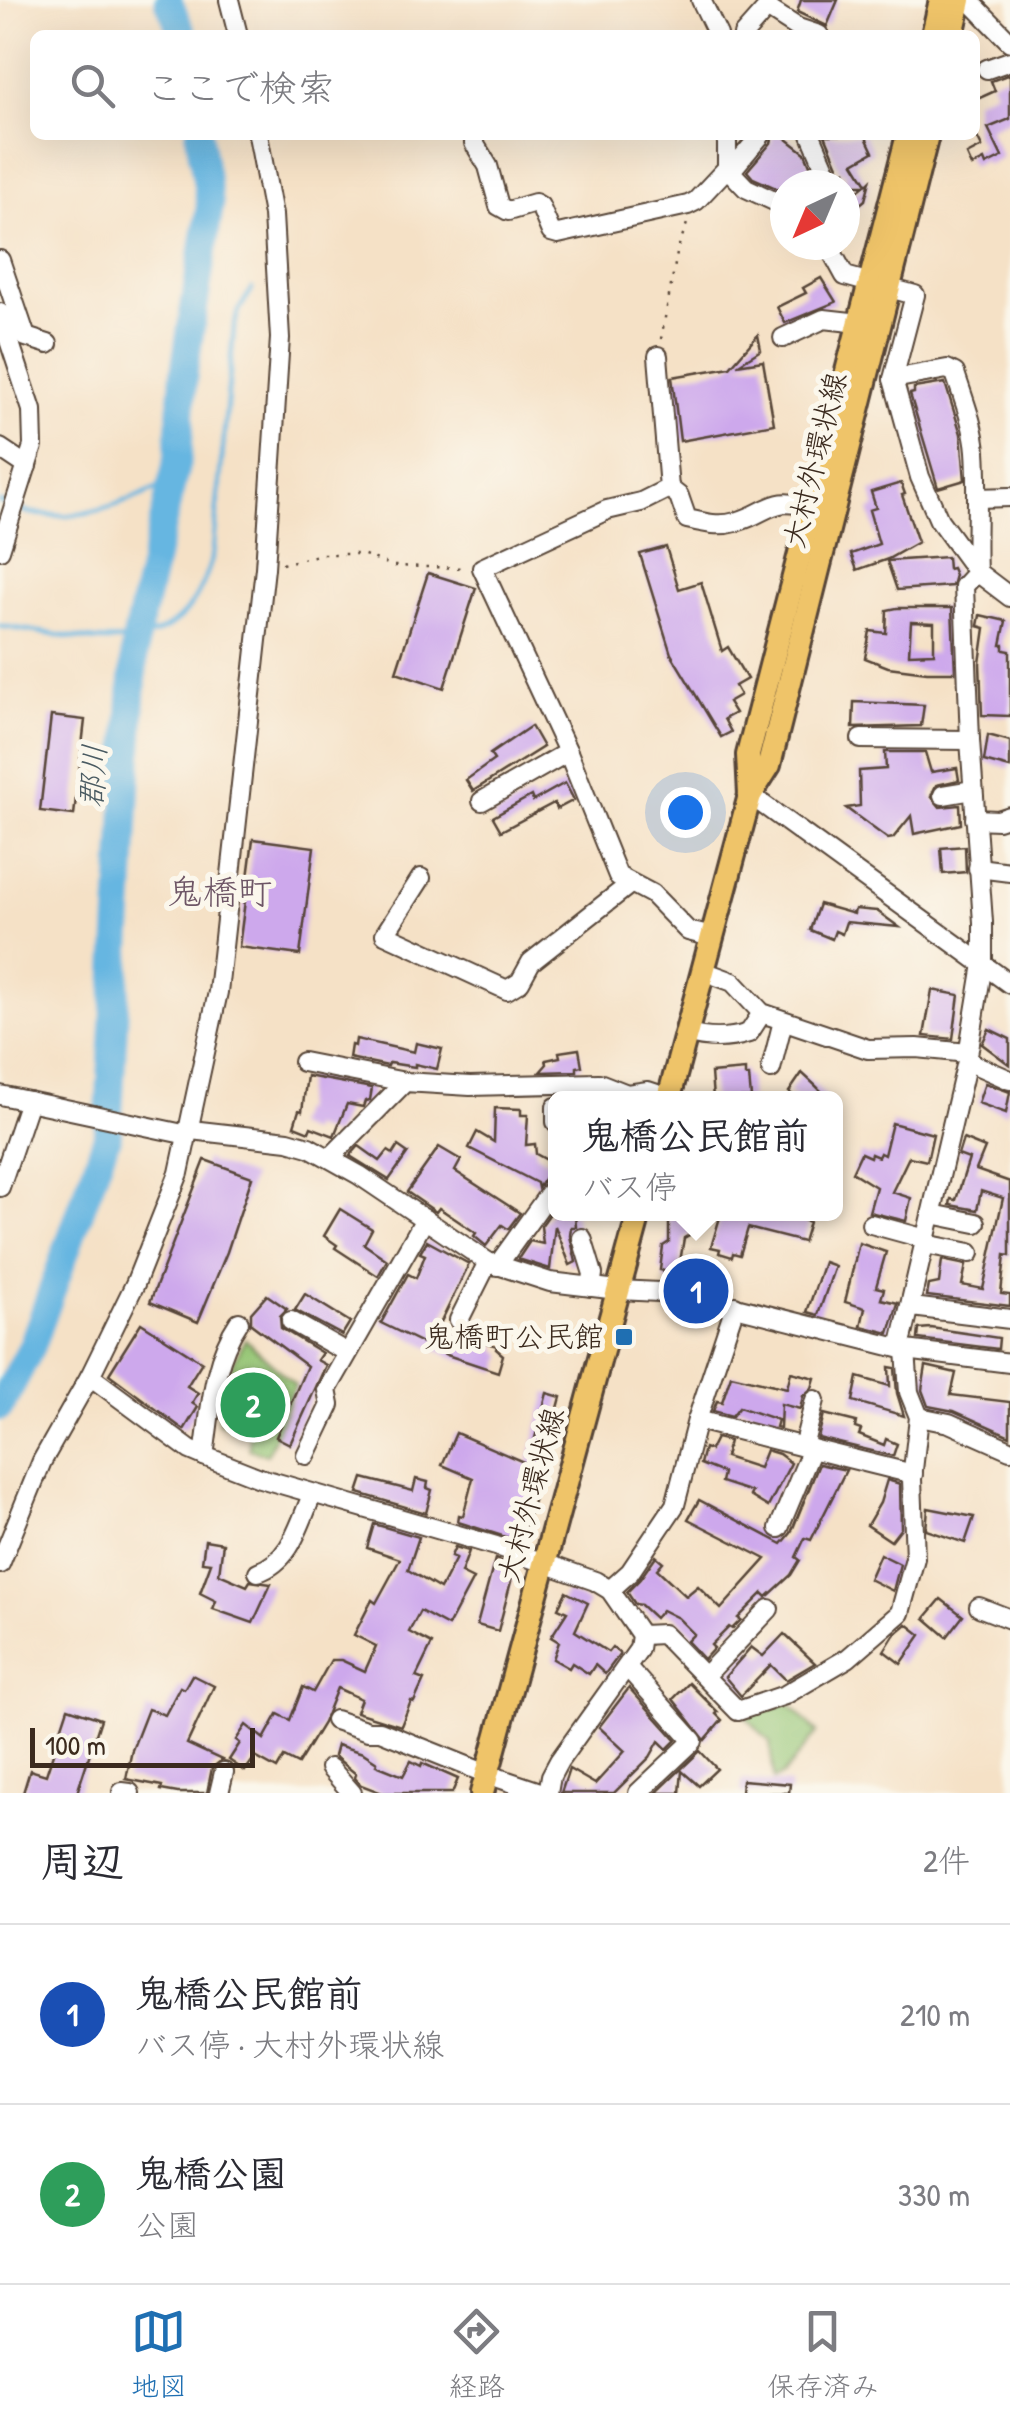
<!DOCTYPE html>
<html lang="ja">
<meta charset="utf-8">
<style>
body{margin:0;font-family:"Patrick Hand","Klee One",sans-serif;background:#f2f2f3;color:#2b2b33}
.compass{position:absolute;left:770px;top:170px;width:90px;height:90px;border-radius:50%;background:#fff;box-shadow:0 10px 40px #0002;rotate:224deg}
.scale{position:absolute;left:30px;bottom:25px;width:225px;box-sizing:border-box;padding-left:10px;border:5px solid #3b2a1e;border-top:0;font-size:28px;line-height:35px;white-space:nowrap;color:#3b2a1e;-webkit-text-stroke:8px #fbf7ec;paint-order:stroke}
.you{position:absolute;left:685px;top:812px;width:35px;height:35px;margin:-25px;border:8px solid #fff;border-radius:50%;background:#1a73e8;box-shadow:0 0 0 15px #1a73e833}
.badge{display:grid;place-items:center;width:65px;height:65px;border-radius:50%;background:#1f6fb2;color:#fff;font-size:32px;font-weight:700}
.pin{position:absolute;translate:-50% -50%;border:5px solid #fff;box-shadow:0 2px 10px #0006}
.popup{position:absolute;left:548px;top:1091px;width:295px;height:130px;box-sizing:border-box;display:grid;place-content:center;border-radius:15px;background:#fff;filter:drop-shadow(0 2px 8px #0005);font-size:32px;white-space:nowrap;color:#7c7c81}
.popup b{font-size:38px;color:#2b2b33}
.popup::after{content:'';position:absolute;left:50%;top:100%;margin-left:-20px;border:20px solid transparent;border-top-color:#fff}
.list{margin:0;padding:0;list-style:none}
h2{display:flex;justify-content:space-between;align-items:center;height:130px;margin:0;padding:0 40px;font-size:42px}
h2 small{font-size:32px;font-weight:400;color:#7c7c81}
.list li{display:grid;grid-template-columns:65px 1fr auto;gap:30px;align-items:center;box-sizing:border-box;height:180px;padding:0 40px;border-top:2px solid #e1e1e2}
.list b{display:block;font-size:38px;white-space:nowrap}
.list p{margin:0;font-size:32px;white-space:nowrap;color:#7c7c81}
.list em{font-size:32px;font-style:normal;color:#7c7c81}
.icon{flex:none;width:55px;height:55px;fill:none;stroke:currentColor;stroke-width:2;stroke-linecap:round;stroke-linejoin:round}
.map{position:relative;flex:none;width:1010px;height:1793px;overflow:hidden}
.search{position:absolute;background:#fff;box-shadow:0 10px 40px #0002;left:30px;right:30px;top:30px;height:110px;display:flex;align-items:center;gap:25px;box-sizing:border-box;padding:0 35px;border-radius:15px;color:#7c7c81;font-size:38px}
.sheet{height:490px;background:#fff}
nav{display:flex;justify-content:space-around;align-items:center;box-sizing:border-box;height:140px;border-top:2px solid #e1e1e2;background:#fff;font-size:28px;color:#7c7c81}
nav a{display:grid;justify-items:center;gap:5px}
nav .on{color:#1f6fb2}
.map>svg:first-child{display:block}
.green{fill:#96c676;stroke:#68784a;stroke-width:2.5}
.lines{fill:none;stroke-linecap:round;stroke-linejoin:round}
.stream{stroke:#66b6e1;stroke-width:5}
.river{stroke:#66b6e1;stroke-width:28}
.building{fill:#cda8ec;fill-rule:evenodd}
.minor-casing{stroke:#574537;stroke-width:22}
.major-casing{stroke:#574537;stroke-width:28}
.path{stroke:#574537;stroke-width:2.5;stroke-dasharray:2.5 8;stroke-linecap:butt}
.minor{stroke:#fff;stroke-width:18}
.major{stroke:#efc469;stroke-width:22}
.poi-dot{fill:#1f6fb2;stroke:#fbf7ec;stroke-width:4}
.labels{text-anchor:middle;stroke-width:10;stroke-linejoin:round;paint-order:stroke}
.street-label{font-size:30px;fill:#3b2a1e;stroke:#fbf7ec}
.poi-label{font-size:30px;fill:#3b2a1e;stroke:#fbf7ec;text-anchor:end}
.water-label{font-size:32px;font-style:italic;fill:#4a5b62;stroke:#fbf7ec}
.quarter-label{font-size:35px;fill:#6e5666;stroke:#fbf7ec}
</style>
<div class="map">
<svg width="1010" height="1793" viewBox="0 0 1010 1793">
<rect width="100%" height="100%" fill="#fbf7ec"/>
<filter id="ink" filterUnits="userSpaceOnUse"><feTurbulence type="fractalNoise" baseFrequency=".01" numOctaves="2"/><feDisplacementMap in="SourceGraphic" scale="20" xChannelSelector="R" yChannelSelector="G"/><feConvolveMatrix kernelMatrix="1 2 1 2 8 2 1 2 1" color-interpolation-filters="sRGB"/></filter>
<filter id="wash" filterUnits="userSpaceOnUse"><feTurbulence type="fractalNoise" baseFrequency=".0048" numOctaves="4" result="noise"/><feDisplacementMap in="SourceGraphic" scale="40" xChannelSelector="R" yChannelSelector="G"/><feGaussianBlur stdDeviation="2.25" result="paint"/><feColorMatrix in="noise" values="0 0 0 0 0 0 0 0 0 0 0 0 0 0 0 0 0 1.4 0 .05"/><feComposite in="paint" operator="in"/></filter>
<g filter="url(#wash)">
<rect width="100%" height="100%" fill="#f5e1c6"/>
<g class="green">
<polygon points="245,1339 295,1385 267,1455 249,1449 249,1432 219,1422 221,1388"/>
<polygon points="788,1703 817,1732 783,1775 774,1780 770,1742 744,1715"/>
</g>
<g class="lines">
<g class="stream">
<path d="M 0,502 C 60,532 115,507 172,482"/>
<path d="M 0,626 C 94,639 183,674 213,553 L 234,327 L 239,310 L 252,289"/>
</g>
<g class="river">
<polyline points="168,0 183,35"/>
<polyline points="0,1407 32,1346 108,1134 135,642 178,457 184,372 210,205 199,135"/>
</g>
</g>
<g id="blocks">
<g class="building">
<polygon points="801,0 838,0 827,26 797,12"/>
<polygon points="1010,74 1010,119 988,128 1002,157 986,165 984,160 972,166 967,155 982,147 975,133 975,100 995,91 991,81"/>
<polygon points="773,135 782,135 805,153 814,175 810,185 785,185 785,192 753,178 747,171 771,143"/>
<polygon points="825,135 865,135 873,152 854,163 867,184 870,181 865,200 854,209 849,198 865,185 845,185 845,171 841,173"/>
<polygon points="821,278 836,302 785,323 777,307 806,293 803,288"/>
<polygon points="758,335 761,350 737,365 763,361 774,424 680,441 672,377 730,367"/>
<polygon points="945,383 961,434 965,480 938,488 910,394 914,393 914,388"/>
<polygon points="901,483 905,494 902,495 918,542 888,559 857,570 851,554 879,544 869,510 876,508 871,492"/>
<polygon points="666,547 679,589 701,582 722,651 728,647 747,679 735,686 740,695 728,702 735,713 724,719 731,732 721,737 671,654 640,554"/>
<polygon points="947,557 948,569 952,568 955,575 952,586 897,590 887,561"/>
<polygon points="428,573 476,588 444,688 396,672"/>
<path d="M 897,608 L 952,608 L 955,672 L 927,672 L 888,667 L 865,658 L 870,631 L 886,633 L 887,610 ZM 911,622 L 934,623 L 934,653 L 909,654 Z"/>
<polygon points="980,615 1006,621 1001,645 1004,645 1004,650 1010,651 1010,716 982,715 980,663 985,628 978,626"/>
<polygon points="854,702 924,705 921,726 853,728"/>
<polygon points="51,716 85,720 74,815 40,811"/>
<polygon points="531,726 543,747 473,791 466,780 494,760 490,754"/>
<polygon points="988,735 1010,741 1010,768 984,761"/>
<polygon points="885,752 925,752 931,772 957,768 959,780 936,785 931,796 940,807 960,805 961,824 914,834 911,816 893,838 888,839 846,808 860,806 859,771 886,769"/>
<polygon points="565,783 574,800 557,809 554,803 501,831 493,817 531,796 533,801"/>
<polygon points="253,839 314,847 300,955 239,947"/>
<polygon points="965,846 966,872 943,874 941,848"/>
<polygon points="819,904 854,914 855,909 877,911 899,927 846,922 842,934 835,931 832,939 810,930"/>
<polygon points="932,990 959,995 953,1039 924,1036"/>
<polygon points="989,1029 1010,1039 1010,1065 982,1044"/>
<polygon points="356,1039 414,1052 416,1043 442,1049 437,1069 415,1064 415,1067 389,1063 388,1066 349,1058 351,1045 355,1046"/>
<polygon points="579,1049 582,1066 577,1067 577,1071 540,1072 547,1064 546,1060 560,1057 559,1052"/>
<polygon points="745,1070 745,1076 749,1076 751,1098 713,1098 711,1073"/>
<polygon points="802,1073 816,1086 828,1098 796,1098 789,1092"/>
<polygon points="307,1076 372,1088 370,1100 365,1101 363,1107 347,1104 334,1136 311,1127 309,1132 294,1126 299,1110 302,1111"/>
<polygon points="985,1083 1010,1092 1006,1113 978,1103"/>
<polygon points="495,1108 521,1109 521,1115 528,1115 526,1145 535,1144 536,1154 554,1164 538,1188 537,1183 469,1148 477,1132 494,1142"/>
<polygon points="892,1123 933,1134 927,1161 909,1157 892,1192 911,1198 906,1221 869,1212 876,1187 852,1172 861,1153 870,1157 871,1154 878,1157 880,1153 884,1155"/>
<polygon points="963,1139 985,1148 976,1170 1010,1182 1010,1256 1005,1255 1001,1294 1010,1295 1010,1306 927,1296 929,1285 939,1283 942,1260 966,1265 962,1285 983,1289 1003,1198 981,1191 977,1210 950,1205 951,1199 956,1200 969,1159 958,1155"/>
<polygon points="359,1146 380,1161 388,1151 393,1154 398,1146 408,1153 389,1180 350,1156"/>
<polygon points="439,1147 461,1160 455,1171 520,1213 508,1229 502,1225 486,1246 474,1236 476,1233 439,1208 436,1212 407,1192"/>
<polygon points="205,1160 252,1177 227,1252 198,1322 150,1302"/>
<polygon points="340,1209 372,1229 364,1244 387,1260 378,1276 335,1248 337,1245 324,1236"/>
<polygon points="556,1211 575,1214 576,1227 571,1227 570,1236 576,1262 570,1265 555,1226 550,1269 518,1259 530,1241 543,1244 541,1226 551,1212"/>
<polygon points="669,1214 682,1215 682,1218 691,1220 691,1234 684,1238 677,1280 664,1280 665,1271 660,1270 663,1246 669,1242"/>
<polygon points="721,1214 788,1214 809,1222 803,1242 748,1228 740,1255 733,1253 732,1257 719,1253 720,1249 711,1247"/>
<polygon points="427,1241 469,1264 439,1326 477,1345 478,1340 497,1346 496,1349 503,1355 498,1372 447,1355 381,1323 408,1274 416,1278 425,1255 420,1253"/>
<polygon points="859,1243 886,1252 876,1287 884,1289 881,1299 898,1303 889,1333 861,1326 865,1308 845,1302"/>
<polygon points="824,1262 835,1266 818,1315 807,1312"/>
<polygon points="305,1294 350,1322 342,1335 295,1310"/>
<polygon points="267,1295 287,1309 280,1316 281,1328 322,1353 317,1360 326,1365 290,1444 276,1437 307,1366 251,1324 251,1313"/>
<polygon points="141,1323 202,1362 187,1386 198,1393 192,1403 198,1407 184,1430 109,1374"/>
<polygon points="931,1328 999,1338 998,1349 918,1339 919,1329"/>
<polygon points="926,1366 956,1373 951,1395 1010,1402 1010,1436 954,1411 928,1406 922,1390"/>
<polygon points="889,1367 895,1368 897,1393 904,1416 853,1401 858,1377 890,1386"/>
<polygon points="791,1372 815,1378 812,1388 803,1396 800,1409 781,1404 780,1428 776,1427 778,1420 739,1407 732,1416 713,1411 717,1401 722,1402 731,1375 787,1388"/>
<polygon points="547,1393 561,1397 522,1542 458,1522 459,1515 463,1516 473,1478 442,1465 456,1433 528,1464"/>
<polygon points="824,1414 856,1422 855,1428 861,1430 859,1435 884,1445 886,1439 897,1444 893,1456 818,1438"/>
<polygon points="716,1438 729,1441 725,1457 759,1468 766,1450 779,1454 791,1463 768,1507 750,1496 752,1492 721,1482 723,1473 700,1464 704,1448 710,1450"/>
<polygon points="819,1464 846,1470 811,1540 805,1538 796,1557 800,1560 791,1575 767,1597 763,1593 738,1618 741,1620 732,1629 729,1627 711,1645 714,1648 704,1659 687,1641 694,1634 678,1618 662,1610 655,1618 641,1605 635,1604 627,1592 640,1579 656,1556 663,1562 657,1569 686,1596 698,1586 721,1609 766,1559 688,1519 699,1500 782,1544 791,1533"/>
<polygon points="363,1478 413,1491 416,1479 428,1482 427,1488 432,1490 426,1513 358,1493"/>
<polygon points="887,1480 900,1484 901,1528 891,1541 867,1525 880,1503"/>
<polygon points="928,1508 974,1517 965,1543 926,1530"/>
<polygon points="374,1524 419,1537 408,1570 440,1589 456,1558 451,1556 455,1547 469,1551 461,1573 473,1579 448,1626 420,1611 409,1632 432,1644 416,1677 424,1680 414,1702 411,1701 401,1726 356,1712 361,1699 337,1688 323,1723 298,1764 284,1757 277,1769 255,1757 245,1771 229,1760 240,1743 236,1740 246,1725 264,1739 278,1714 290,1720 303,1687 313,1692 331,1660 341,1660 365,1671 376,1646 354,1635 372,1600 376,1603 400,1559 367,1548"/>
<polygon points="205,1540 223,1543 219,1574 247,1586 250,1581 271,1584 253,1623 213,1609 216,1601 200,1593 211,1563 202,1562"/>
<polygon points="880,1554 900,1564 893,1591 869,1579"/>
<polygon points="495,1559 508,1564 507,1568 514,1570 498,1631 477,1625"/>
<polygon points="566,1592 588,1603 575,1631 608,1652 612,1647 620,1654 605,1674 595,1665 589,1674 572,1663 569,1668 553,1659 559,1642 551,1637 567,1612 558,1608"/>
<polygon points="941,1599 963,1616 947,1637 925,1618"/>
<polygon points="907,1624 921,1635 901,1664 884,1651 894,1635"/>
<polygon points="784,1634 815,1663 786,1680 771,1665 741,1696 725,1677 751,1647 763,1656"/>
<polygon points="192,1675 214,1686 187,1744 222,1760 212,1768 207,1793 178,1793 161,1790 162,1786 126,1779 132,1750 148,1709 165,1715 180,1687 184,1689"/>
<polygon points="689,1683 718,1712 716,1714 722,1720 705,1740 673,1699"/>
<polygon points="629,1688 676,1740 667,1749 659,1741 650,1757 614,1793 561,1793 569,1769 595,1784 625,1751 599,1727"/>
<polygon points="68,1708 101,1719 77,1793 23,1793 30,1770 46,1775"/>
<polygon points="337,1745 363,1753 377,1762 376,1765 403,1776 411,1761 421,1766 422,1763 458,1779 452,1793 382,1793 361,1785 355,1778 356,1774 334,1756"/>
<polygon points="700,1751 717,1769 699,1786 682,1771 680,1793 656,1793"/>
<polygon points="742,1780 790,1784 789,1793 741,1793"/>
</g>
</g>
</g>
<g filter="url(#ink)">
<use href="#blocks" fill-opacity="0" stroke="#574537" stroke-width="2.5"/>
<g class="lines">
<defs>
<g id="minor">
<polyline points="229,0 238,35"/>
<polyline points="701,0 718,35"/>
<polyline points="969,0 1010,42"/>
<polyline points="743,35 767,8 798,28 819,35"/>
<polyline points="987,69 1010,61"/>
<polyline points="811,135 829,177 822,185"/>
<polyline points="474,143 488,166 499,206 508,211 535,203 540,206 551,232 558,234 688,205 696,201 727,168 727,135"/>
<polyline points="727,168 746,188 785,206"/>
<polyline points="730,172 761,135"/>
<polyline points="828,245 845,276 915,295 893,379 920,477 939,520 977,572 1010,597"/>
<polyline points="0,260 26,337 48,344"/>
<polyline points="0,313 32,410 33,446 0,550"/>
<polyline points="783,338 824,319 860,323"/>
<polyline points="658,356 669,488 641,502 607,510 482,568 568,752 618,876 652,894 688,931 712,937"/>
<path d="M 893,379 L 947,369 L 955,373 C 963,398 974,425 976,451 C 979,491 975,531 977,572 L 964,586 L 970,740 L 983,922 L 983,964 L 967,1061 L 900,1348"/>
<polyline points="0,448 27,466"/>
<path d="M 669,488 L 679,496 L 687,519 C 704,523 719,527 736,522 C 771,512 772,494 812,509"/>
<polyline points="977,498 1010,497"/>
<polyline points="861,739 970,740"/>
<polyline points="750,795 1010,984"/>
<polyline points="943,795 973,790"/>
<polyline points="482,801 568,752"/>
<polyline points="975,819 998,820 1010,816"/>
<polyline points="978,868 1010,872"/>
<polyline points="421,878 385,934 507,990 520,982 531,962 630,884"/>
<polyline points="703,971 733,982 762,1013 868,1049 917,1048 968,1053"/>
<path d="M 686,1033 C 708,1040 727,1040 749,1033 L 762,1013"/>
<polyline points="967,1061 1010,1080"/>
<polyline points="303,1062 405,1082"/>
<polyline points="771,1069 783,1021"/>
<polyline points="0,1095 183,1134 191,1130 288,1141 309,1147 359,1175 488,1262 550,1282 618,1290 680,1293 906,1350 1010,1363"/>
<polyline points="556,1107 556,1122"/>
<polyline points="330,1158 405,1082 470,1086 599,1083 627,1094 648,1091 669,1098"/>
<polyline points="0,1187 29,1101"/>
<polyline points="932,1214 976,1223"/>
<polyline points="871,1224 926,1239"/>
<polyline points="582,1238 593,1274 591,1287"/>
<polyline points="925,1244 970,1253"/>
<polyline points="497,1266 556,1184"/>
<polyline points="912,1307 1010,1319"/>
<polyline points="459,1320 488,1262"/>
<polyline points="291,1321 346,1352"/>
<polyline points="90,1376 190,1450 204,1456 260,1478 496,1546 595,1581 610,1590 641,1635 639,1649 559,1761 551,1776 548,1793"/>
<polyline points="919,1417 949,1423 1010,1450"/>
<polyline points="697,1420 812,1449 779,1528"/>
<polyline points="803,1447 815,1400"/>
<polyline points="812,1449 913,1474"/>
<polyline points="306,1455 330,1405 327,1390 425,1219"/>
<path d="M 204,1456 C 211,1409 212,1362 239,1322"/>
<polyline points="0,1564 42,1461 90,1376 135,1284 179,1173 218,992 265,568 280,338 273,215 258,135"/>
<path d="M 258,1572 C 291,1561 299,1525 312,1495"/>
<polyline points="610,1590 630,1572 675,1505 697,1420 735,1306"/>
<polyline points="979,1607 1010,1619"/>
<polyline points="641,1635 663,1634 738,1711 785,1695 848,1658 900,1613 915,1558 912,1479 919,1417 909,1392 906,1350"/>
<polyline points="628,1668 693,1741 638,1793"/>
<polyline points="705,1676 769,1609"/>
<polyline points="335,1720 368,1731 380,1731 487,1774 543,1793"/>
<polyline points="330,1768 352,1793"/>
<polyline points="122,1792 130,1793"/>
<polyline points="219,1793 224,1772"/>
</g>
<g id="major">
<polyline points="933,35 941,0"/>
<polyline points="952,35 960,0"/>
<polyline points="750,795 748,755 908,135"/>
<polyline points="669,1098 750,795 769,765 927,135"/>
<polyline points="482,1793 639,1214"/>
</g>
</defs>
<use href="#minor" class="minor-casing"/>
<use href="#major" class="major-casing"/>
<g class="path">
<polyline points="661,339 678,248 688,221"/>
<polyline points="282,564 322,554 362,554 393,566 466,568"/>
</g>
<use href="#minor" class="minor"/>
<use href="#major" class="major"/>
</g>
</g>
<rect class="poi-dot" x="614" y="1327" width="20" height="20" rx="5"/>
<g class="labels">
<g class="street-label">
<text transform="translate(815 460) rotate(-76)" y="10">大村外環状線</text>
<text transform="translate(531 1495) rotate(-75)" y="10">大村外環状線</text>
</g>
<g class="poi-label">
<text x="604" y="1347">鬼橋町公民館</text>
</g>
<g class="water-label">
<text transform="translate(93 776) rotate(-87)" y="11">郡川</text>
</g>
<g class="quarter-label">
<text x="220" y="904">鬼橋町</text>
</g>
</g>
</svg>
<svg class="compass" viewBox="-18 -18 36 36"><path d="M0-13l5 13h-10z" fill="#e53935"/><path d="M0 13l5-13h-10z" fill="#7c7c81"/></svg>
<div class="scale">100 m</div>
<div class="you"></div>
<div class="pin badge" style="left:696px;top:1291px;background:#1a4fb4">1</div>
<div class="popup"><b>鬼橋公民館前</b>バス停</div>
<div class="pin badge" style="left:253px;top:1405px;background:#2e9e5b">2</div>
<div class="search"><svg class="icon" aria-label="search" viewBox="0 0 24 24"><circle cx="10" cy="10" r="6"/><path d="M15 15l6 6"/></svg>ここで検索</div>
</div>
<section class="sheet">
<h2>周辺<small>2件</small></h2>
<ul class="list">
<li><span class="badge" style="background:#1a4fb4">1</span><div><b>鬼橋公民館前</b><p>バス停 · 大村外環状線</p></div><em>210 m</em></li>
<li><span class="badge" style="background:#2e9e5b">2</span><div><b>鬼橋公園</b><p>公園</p></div><em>330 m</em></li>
</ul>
</section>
<nav>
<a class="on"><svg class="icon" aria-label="map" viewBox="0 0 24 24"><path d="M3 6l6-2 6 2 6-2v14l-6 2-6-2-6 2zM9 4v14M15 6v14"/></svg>地図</a>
<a><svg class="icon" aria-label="directions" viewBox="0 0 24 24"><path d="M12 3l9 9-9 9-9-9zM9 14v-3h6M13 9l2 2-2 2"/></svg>経路</a>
<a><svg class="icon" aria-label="saved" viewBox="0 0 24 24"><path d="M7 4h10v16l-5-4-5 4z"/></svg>保存済み</a>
</nav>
